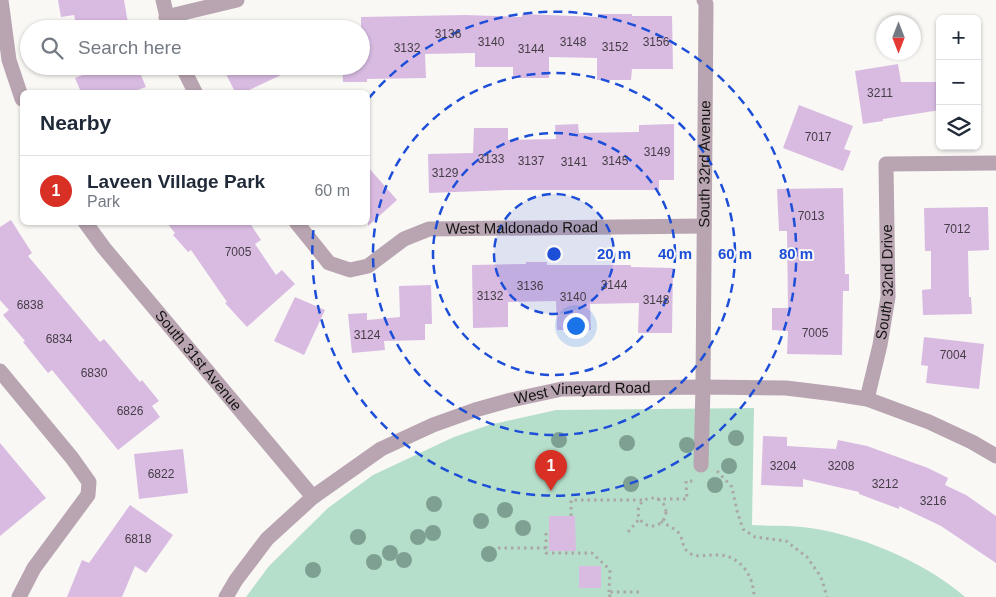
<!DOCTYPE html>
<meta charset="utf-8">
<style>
body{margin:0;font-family:Arial,sans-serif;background:#f6f6f7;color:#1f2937}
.controls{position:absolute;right:15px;top:15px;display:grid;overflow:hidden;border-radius:8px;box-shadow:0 1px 4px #0004}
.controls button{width:45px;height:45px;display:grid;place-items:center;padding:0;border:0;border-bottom:1px solid #e0e1e3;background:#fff;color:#1f2937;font:25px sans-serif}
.compass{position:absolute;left:876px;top:15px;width:45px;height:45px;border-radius:50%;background:#fff;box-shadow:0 1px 4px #0004;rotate:180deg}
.you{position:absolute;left:575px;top:325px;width:18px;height:18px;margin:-12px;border:4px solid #fff;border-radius:50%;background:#1a73e8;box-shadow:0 0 0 8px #1a73e833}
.badge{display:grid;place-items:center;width:32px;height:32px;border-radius:50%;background:#d93025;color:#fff;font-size:16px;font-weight:700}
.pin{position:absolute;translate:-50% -41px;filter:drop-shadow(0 1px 2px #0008)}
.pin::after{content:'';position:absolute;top:26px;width:18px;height:15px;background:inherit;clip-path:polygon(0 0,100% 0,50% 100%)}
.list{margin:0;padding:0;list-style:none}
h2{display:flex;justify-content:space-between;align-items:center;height:65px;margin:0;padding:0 20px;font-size:21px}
h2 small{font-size:16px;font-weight:400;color:#747a83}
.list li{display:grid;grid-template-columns:32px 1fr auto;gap:15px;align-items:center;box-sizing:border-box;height:70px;padding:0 20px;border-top:1px solid #e0e1e3}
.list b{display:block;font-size:19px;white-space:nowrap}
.list p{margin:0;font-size:16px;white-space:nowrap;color:#747a83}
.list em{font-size:16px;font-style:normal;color:#747a83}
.icon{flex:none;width:28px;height:28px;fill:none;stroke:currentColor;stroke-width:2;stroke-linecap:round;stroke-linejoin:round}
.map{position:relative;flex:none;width:996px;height:597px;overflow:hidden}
.search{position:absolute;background:#fff;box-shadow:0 1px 4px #0004;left:20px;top:20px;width:350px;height:55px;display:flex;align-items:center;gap:12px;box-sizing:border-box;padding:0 18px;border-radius:28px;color:#747a83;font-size:19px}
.panel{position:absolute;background:#fff;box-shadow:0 1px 4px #0004;left:20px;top:90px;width:350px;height:135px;border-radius:8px}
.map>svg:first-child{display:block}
.green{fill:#b6dfcb}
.building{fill:#d9bbe2}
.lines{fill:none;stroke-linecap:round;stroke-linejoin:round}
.path{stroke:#a9a8a6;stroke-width:3;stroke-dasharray:2.5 4;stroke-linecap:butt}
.minor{stroke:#b9a5b1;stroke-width:15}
.tree{fill:#7ea092}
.ring{fill:none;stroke:#1d4ed8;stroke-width:2.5;stroke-dasharray:9 6}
.labels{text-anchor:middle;stroke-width:4;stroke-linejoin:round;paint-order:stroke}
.number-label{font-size:12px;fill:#453d46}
.street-label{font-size:15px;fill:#141312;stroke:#f9f8f5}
.centre{fill:#1d4ed8;stroke:#f9f8f5;stroke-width:2.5}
.ring-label{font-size:15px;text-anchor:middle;font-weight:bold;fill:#1d4ed8;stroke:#f9f8f5;stroke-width:4;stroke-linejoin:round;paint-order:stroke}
</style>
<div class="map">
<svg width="996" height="597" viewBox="0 0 996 597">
<rect width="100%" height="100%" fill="#f9f8f5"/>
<path class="green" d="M 754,408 L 752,525 C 768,526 785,525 802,527 C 854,532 926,562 965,597 L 246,597 L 269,566 L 328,508 L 373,475 L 454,437 L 489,425 L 556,410 Z"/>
<g class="building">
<polygon points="58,0 124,0 129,29 77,29 74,15 61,17"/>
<polygon points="522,14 598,17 598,14 632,14 632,16 672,16 673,69 632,69 631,80 597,80 597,58 549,57 549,78 513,78 513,67 475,67 475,53 425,54 426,78 367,79 367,82 343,82 342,66 361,66 361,17 465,15 522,17"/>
<polygon points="898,64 901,82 940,82 940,110 883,119 883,121 863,124 855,71"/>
<polygon points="105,66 137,66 146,87 132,92 81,92 75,78"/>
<polygon points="242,66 300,66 245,92 235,92 226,74"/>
<polygon points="799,105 853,126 844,149 851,151 843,171 783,148"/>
<polygon points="578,124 579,133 639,132 639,125 674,124 674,180 659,180 659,190 508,190 429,193 428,154 473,153 474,128 508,128 508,140 556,139 555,125"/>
<polygon points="368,167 397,200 368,226"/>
<polygon points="843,188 845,274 849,274 849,291 843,291 842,355 787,354 788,331 772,330 772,308 788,308 787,231 779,231 777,189"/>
<polygon points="988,207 989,250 968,251 969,297 971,297 972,314 923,315 922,290 931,289 931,251 925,251 924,208"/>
<polygon points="11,220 32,253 28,256 100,342 104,339 140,382 142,380 159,401 152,406 160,417 118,450 52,370 48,373 23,342 25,341 3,315 9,310 0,300 0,227"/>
<polygon points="166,222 249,222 261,240 255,244 276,275 282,270 295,284 247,327 225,303 227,302 191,250 188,252 173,235 175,233"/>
<polygon points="526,262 547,262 547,265 631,265 631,267 673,268 672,333 638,333 639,303 590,304 591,330 557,330 556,301 508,302 508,327 473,328 472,265 526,264"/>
<polygon points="431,285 432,324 425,324 425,340 384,341 385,350 352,353 348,314 367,313 367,320 400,317 399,286"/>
<polygon points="295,297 325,310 304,355 274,341"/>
<polygon points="924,337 984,344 979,389 926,383 928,366 921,365"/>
<polygon points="763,436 787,437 787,446 836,449 838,440 867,446 928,468 948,478 945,485 966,495 996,516 996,563 941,526 899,506 899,509 859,494 859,492 803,479 803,487 761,485"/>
<polygon points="0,443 46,498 0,536"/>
<polygon points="183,449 188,493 139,499 134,454"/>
<polygon points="130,505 173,535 146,573 135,566 122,597 67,597 82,560 89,563"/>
<polygon points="549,516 575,516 576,551 549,551"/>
<rect x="579" y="566" width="22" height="22"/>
</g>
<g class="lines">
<g class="path">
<polyline points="717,471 732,487 737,511 743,529 755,537 786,541 807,557 821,577 827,597"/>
<circle cx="652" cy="512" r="14"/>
<polyline points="657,499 687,499 686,481 693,481"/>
<polyline points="571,516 571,500 645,500"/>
<path d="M 661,521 C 666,525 674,528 678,532 C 684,539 681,549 691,554 C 699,558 709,554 718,555 C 740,555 754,576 754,597"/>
<polyline points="628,532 640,518"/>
<polyline points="546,533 546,553 592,553 610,570 609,592"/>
<polyline points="498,548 546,548"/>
<polyline points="610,597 609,592 640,592"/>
</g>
<g class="minor">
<polyline points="1,0 9,60 22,99"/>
<polyline points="163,0 170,29"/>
<polyline points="166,17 237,0"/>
<polyline points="182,66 195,92"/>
<path id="s1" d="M 85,222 L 104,248 L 313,497"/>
<path id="s2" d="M 296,222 L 329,263 L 350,270 L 368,266 L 404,239 L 429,229 L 704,226"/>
<polyline points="0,371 72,458 89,482 88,495 34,568 19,597"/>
<path id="s3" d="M 867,399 L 880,345 L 888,297 L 886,164 L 996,163"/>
<path id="s4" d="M 701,465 L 703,387 L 706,4 L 704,0"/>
<path id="s5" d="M 226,597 L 236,580 L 267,539 L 313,497 L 381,449 L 433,425 L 475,410 L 511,400 L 562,389 L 703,387 L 786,388 L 835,394 L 867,399 L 929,422 L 972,442 L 996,456"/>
</g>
</g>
<g class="tree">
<circle cx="736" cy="438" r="8"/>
<circle cx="559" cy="440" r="8"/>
<circle cx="627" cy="443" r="8"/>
<circle cx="687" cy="445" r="8"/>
<circle cx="729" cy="466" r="8"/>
<circle cx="631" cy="484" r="8"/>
<circle cx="715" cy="485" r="8"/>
<circle cx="434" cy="504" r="8"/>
<circle cx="505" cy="510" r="8"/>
<circle cx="481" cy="521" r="8"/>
<circle cx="523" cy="528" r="8"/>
<circle cx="433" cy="533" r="8"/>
<circle cx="358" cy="537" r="8"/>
<circle cx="418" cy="537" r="8"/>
<circle cx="390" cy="553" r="8"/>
<circle cx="489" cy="554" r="8"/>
<circle cx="404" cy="560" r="8"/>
<circle cx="374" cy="562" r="8"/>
<circle cx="313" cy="570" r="8"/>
</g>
<circle cx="554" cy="254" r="60" fill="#1d4ed8" fill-opacity=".12"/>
<g class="ring">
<circle cx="554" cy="254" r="60"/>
<circle cx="554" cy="254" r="121"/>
<circle cx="554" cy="254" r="181"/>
<path d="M369 98A242 242 0 1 1 314 225"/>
</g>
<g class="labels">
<g class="number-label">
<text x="448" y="38">3136</text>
<text x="491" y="46">3140</text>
<text x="573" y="46">3148</text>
<text x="656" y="46">3156</text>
<text x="615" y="51">3152</text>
<text x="407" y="52">3132</text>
<text x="531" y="53">3144</text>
<text x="880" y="97">3211</text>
<text x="818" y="141">7017</text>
<text x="657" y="156">3149</text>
<text x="491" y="163">3133</text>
<text x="531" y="165">3137</text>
<text x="615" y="165">3145</text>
<text x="574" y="166">3141</text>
<text x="445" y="177">3129</text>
<text x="811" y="220">7013</text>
<text x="957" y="233">7012</text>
<text x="238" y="256">7005</text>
<text x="614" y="289">3144</text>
<text x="530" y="290">3136</text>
<text x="490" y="300">3132</text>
<text x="573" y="301">3140</text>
<text x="656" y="304">3148</text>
<text x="30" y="309">6838</text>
<text x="815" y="337">7005</text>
<text x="367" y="339">3124</text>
<text x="59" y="343">6834</text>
<text x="953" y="359">7004</text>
<text x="94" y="377">6830</text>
<text x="130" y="415">6826</text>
<text x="783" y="470">3204</text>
<text x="841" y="470">3208</text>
<text x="161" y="478">6822</text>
<text x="885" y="488">3212</text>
<text x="933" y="505">3216</text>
<text x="138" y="543">6818</text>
</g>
<g class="street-label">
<text dy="5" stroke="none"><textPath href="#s4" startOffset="301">South 32rd Avenue</textPath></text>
<text dy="5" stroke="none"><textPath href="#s2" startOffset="258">West Maldonado Road</textPath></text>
<text dy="5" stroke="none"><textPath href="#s3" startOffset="119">South 32nd Drive</textPath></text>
<text dy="5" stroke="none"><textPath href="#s1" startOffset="179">South 31st Avenue</textPath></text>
<text dy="5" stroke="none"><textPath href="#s5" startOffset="428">West Vineyard Road</textPath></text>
</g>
</g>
<circle cx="554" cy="254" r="8" class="centre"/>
<g class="ring-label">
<text x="614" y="259">20 m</text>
<text x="675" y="259">40 m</text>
<text x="735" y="259">60 m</text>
<text x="796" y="259">80 m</text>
</g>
</svg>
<div class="controls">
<button>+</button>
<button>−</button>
<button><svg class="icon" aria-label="layers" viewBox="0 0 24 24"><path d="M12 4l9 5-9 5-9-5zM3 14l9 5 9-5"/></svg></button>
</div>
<svg class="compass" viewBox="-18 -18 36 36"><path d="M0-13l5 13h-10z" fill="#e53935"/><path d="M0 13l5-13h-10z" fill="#747a83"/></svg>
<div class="you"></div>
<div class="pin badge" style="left:551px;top:491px">1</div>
<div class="search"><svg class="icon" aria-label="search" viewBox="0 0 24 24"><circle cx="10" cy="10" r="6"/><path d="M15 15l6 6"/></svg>Search here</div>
<section class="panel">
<h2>Nearby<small></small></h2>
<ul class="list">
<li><span class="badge">1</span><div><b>Laveen Village Park</b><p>Park</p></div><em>60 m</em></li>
</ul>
</section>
</div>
